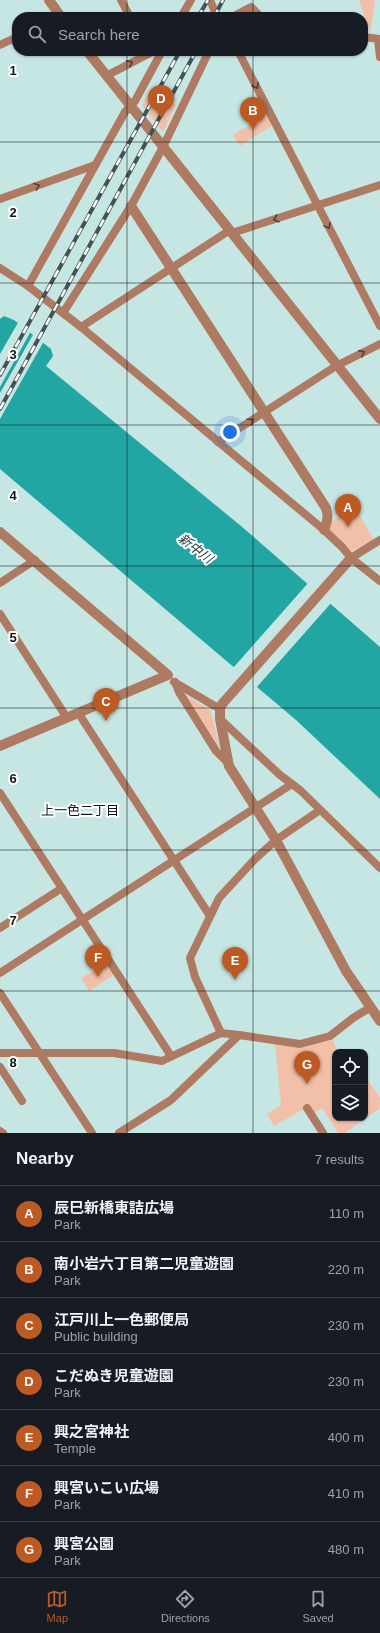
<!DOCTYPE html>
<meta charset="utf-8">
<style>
body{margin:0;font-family:Helvetica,"Noto Sans JP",sans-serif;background:#242831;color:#f1f3f6}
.controls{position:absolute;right:12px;bottom:12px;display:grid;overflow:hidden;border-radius:8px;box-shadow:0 1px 3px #0004}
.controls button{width:36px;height:36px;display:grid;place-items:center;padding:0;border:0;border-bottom:1px solid #363941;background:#171b24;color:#f1f3f6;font:20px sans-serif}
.you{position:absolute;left:230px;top:432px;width:14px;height:14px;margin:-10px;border:3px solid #fff;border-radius:50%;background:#1a73e8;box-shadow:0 0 0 6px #1a73e833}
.badge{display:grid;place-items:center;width:26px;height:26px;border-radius:50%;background:#bd5a24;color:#fff;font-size:13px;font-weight:700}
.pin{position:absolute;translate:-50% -33px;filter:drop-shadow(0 1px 2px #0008)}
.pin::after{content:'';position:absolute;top:21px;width:14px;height:12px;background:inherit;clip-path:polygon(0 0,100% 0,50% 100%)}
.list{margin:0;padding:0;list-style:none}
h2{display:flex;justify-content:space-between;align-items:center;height:52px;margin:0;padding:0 16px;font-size:17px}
h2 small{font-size:13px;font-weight:400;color:#9ea1a6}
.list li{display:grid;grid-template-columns:26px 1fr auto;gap:12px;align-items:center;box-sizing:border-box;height:56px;padding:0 16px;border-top:1px solid #363941}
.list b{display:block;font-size:15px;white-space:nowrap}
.list p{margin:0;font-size:13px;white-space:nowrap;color:#9ea1a6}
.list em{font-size:13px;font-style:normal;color:#9ea1a6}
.icon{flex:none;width:22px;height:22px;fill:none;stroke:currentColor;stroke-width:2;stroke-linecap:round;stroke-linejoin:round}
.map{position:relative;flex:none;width:380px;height:1133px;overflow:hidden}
.search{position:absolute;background:#171b24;box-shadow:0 1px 3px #0004;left:12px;right:12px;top:12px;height:44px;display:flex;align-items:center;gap:10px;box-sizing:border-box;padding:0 14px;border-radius:16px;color:#9ea1a6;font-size:15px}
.sheet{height:444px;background:#171b24}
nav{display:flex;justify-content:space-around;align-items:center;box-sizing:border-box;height:56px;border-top:1px solid #363941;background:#171b24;font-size:11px;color:#9ea1a6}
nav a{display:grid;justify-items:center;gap:2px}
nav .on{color:#bd5a24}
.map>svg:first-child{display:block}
.green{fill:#f2c0a9}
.water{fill:#21a6a4}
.pier{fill:#c6e6e4}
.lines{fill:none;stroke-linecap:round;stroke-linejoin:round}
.minor{stroke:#ae7a62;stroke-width:8}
.tertiary{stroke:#ae7a62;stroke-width:10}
.rail-casing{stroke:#425353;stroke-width:4}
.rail{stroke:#fff;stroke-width:2.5;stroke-dasharray:8;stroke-linecap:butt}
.oneway{stroke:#4d3f36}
.grid{fill:none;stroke:#0d1818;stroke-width:1;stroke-opacity:0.55}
.labels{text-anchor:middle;stroke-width:4;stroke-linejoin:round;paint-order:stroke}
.water-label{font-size:13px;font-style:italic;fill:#1d3332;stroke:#fff}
.neighbourhood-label{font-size:13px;fill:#0d1818;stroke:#fff}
.grid-label{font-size:13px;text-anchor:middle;font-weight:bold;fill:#0d1818;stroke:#fff;stroke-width:4;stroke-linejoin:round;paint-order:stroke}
</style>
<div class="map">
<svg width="380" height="1133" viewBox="0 0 380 1133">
<rect width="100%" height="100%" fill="#c6e6e4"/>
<g class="green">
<polygon points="359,0 375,0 370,33"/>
<polygon points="151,89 176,105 163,132 142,105"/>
<polygon points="267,114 273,125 240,146 233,135"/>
<polygon points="355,507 374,540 348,553 328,532 331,522"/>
<polygon points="185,694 211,711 220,749"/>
<polygon points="106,963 114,975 89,991 81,978"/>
<polygon points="331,1037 338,1052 335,1052 335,1118 365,1118 365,1076 380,1098 380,1108 345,1133 338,1133 322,1108 314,1113 309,1106 274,1126 267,1114 281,1105 275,1043"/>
</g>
<polygon class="water" points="4,316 14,320 51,349 53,356 46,366 241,526 380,647 380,799 296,720 0,469 0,319"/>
<g class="pier">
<polygon points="19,321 31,331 0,387 0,354"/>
<polygon points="34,333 44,341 0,419 0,393"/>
<polygon points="309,582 332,602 256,688 233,668"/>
</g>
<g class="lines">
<g class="minor">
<polyline points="121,0 130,17"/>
<polyline points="210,0 217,17"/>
<polyline points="181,17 191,0"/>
<polyline points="232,17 251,7 261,17"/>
<polyline points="363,37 380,39"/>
<polyline points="378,39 380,57"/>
<polyline points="0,45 17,37"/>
<polyline points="238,51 380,326"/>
<polyline points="106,76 154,51"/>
<polyline points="0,199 95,165"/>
<polyline points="232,233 380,185"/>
<polyline points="0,268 28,286 81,327 230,230"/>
<polyline points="28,286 111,137 125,112 135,101 162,51"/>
<polyline points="63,313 131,206 163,147 209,51"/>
<polyline points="81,327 324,530 342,547 351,558 380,581"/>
<polyline points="218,442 336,366 380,344"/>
<polyline points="351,558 380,540"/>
<polyline points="0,583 35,560"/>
<polyline points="0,614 67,718"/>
<polyline points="174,682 213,705 220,708"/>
<polyline points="175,682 179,692 216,751 227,762"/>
<polyline points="79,714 210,916"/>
<polyline points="220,719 280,775 300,790 380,868"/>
<polyline points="0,793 171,1056"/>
<polyline points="0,928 62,888"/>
<polyline points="0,973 292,784"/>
<polyline points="0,993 92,1133"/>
<polyline points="221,1033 195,977 190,958 219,898 255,859 276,840 320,810"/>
<polyline points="0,1053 114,1053 162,1061 221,1033 239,1035"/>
<polyline points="0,1067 22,1101"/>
<polyline points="307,1108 323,1133"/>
<polyline points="0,1131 3,1133"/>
<polyline points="119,1133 171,1100 239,1035 300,1044 330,1036 353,1018 371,1007"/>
</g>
<g class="tertiary">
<polyline points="49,0 61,17"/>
<polyline points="87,51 380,419"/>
<path d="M 131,206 L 326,508 C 329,517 327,522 324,530"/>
<polyline points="0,532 168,675 0,746"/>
<polyline points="351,558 223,703 220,708 220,719 229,766 276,840 346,971 380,1021"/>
</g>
<defs>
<g id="rail">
<polyline points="198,17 208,0"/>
<polyline points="214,17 223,0"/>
<polyline points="0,375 180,51"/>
<polyline points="0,409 196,51"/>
</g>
</defs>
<use href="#rail" class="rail-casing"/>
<use href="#rail" class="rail"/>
</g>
<defs><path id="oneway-chevron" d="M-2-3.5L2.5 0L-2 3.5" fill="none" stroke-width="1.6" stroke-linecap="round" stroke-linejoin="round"/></defs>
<g class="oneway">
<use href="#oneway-chevron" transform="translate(130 63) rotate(-27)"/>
<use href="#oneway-chevron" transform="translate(256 86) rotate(63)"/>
<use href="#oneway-chevron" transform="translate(37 186) rotate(-20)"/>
<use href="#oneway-chevron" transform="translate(276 219) rotate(161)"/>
<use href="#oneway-chevron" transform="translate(328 226) rotate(62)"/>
<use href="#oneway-chevron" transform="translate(362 353) rotate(-26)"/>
<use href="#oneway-chevron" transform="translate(251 421) rotate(-34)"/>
</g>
<path class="grid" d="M 127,0 L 127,17M 253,0 L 253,17M 127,51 L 127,1133M 253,51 L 253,1133M 0,142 L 380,142M 0,283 L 380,283M 0,425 L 380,425M 0,566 L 380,566M 0,708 L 380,708M 0,850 L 380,850M 0,991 L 380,991"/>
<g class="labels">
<g class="water-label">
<text transform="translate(196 548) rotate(38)" y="5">新中川</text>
</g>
<g class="neighbourhood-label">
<text x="80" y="815">上一色二丁目</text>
</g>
</g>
<g class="grid-label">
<text x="13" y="75">1</text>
<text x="13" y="217">2</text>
<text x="13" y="359">3</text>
<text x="13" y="500">4</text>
<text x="13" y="642">5</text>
<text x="13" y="783">6</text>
<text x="13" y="925">7</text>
<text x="13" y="1067">8</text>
</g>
</svg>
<div class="controls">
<button><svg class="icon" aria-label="locate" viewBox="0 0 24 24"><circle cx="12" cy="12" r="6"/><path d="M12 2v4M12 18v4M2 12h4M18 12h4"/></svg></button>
<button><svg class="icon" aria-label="layers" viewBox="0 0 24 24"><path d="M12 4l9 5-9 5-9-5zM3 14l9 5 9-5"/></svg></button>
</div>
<div class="you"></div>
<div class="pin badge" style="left:348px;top:527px">A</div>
<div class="pin badge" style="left:253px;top:130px">B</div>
<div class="pin badge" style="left:106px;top:721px">C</div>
<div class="pin badge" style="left:161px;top:118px">D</div>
<div class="pin badge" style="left:235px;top:980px">E</div>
<div class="pin badge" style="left:98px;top:977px">F</div>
<div class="pin badge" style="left:307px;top:1084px">G</div>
<div class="search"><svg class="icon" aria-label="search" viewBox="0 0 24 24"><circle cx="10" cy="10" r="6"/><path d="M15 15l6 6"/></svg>Search here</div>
</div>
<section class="sheet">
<h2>Nearby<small>7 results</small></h2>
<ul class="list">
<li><span class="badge">A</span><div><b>辰巳新橋東詰広場</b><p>Park</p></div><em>110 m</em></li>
<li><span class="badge">B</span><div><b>南小岩六丁目第二児童遊園</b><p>Park</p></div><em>220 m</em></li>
<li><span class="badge">C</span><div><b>江戸川上一色郵便局</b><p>Public building</p></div><em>230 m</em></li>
<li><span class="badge">D</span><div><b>こだぬき児童遊園</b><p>Park</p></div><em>230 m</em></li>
<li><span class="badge">E</span><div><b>興之宮神社</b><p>Temple</p></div><em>400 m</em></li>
<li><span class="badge">F</span><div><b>興宮いこい広場</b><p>Park</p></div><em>410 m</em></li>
<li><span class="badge">G</span><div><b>興宮公園</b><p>Park</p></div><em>480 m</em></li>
</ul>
</section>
<nav>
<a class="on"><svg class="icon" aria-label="map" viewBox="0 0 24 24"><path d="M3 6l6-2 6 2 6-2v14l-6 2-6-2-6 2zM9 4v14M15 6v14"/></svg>Map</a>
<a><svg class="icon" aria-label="directions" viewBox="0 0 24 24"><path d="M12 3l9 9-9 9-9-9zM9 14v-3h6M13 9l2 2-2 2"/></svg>Directions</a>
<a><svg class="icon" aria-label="saved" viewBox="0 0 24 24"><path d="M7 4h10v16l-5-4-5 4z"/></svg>Saved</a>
</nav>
